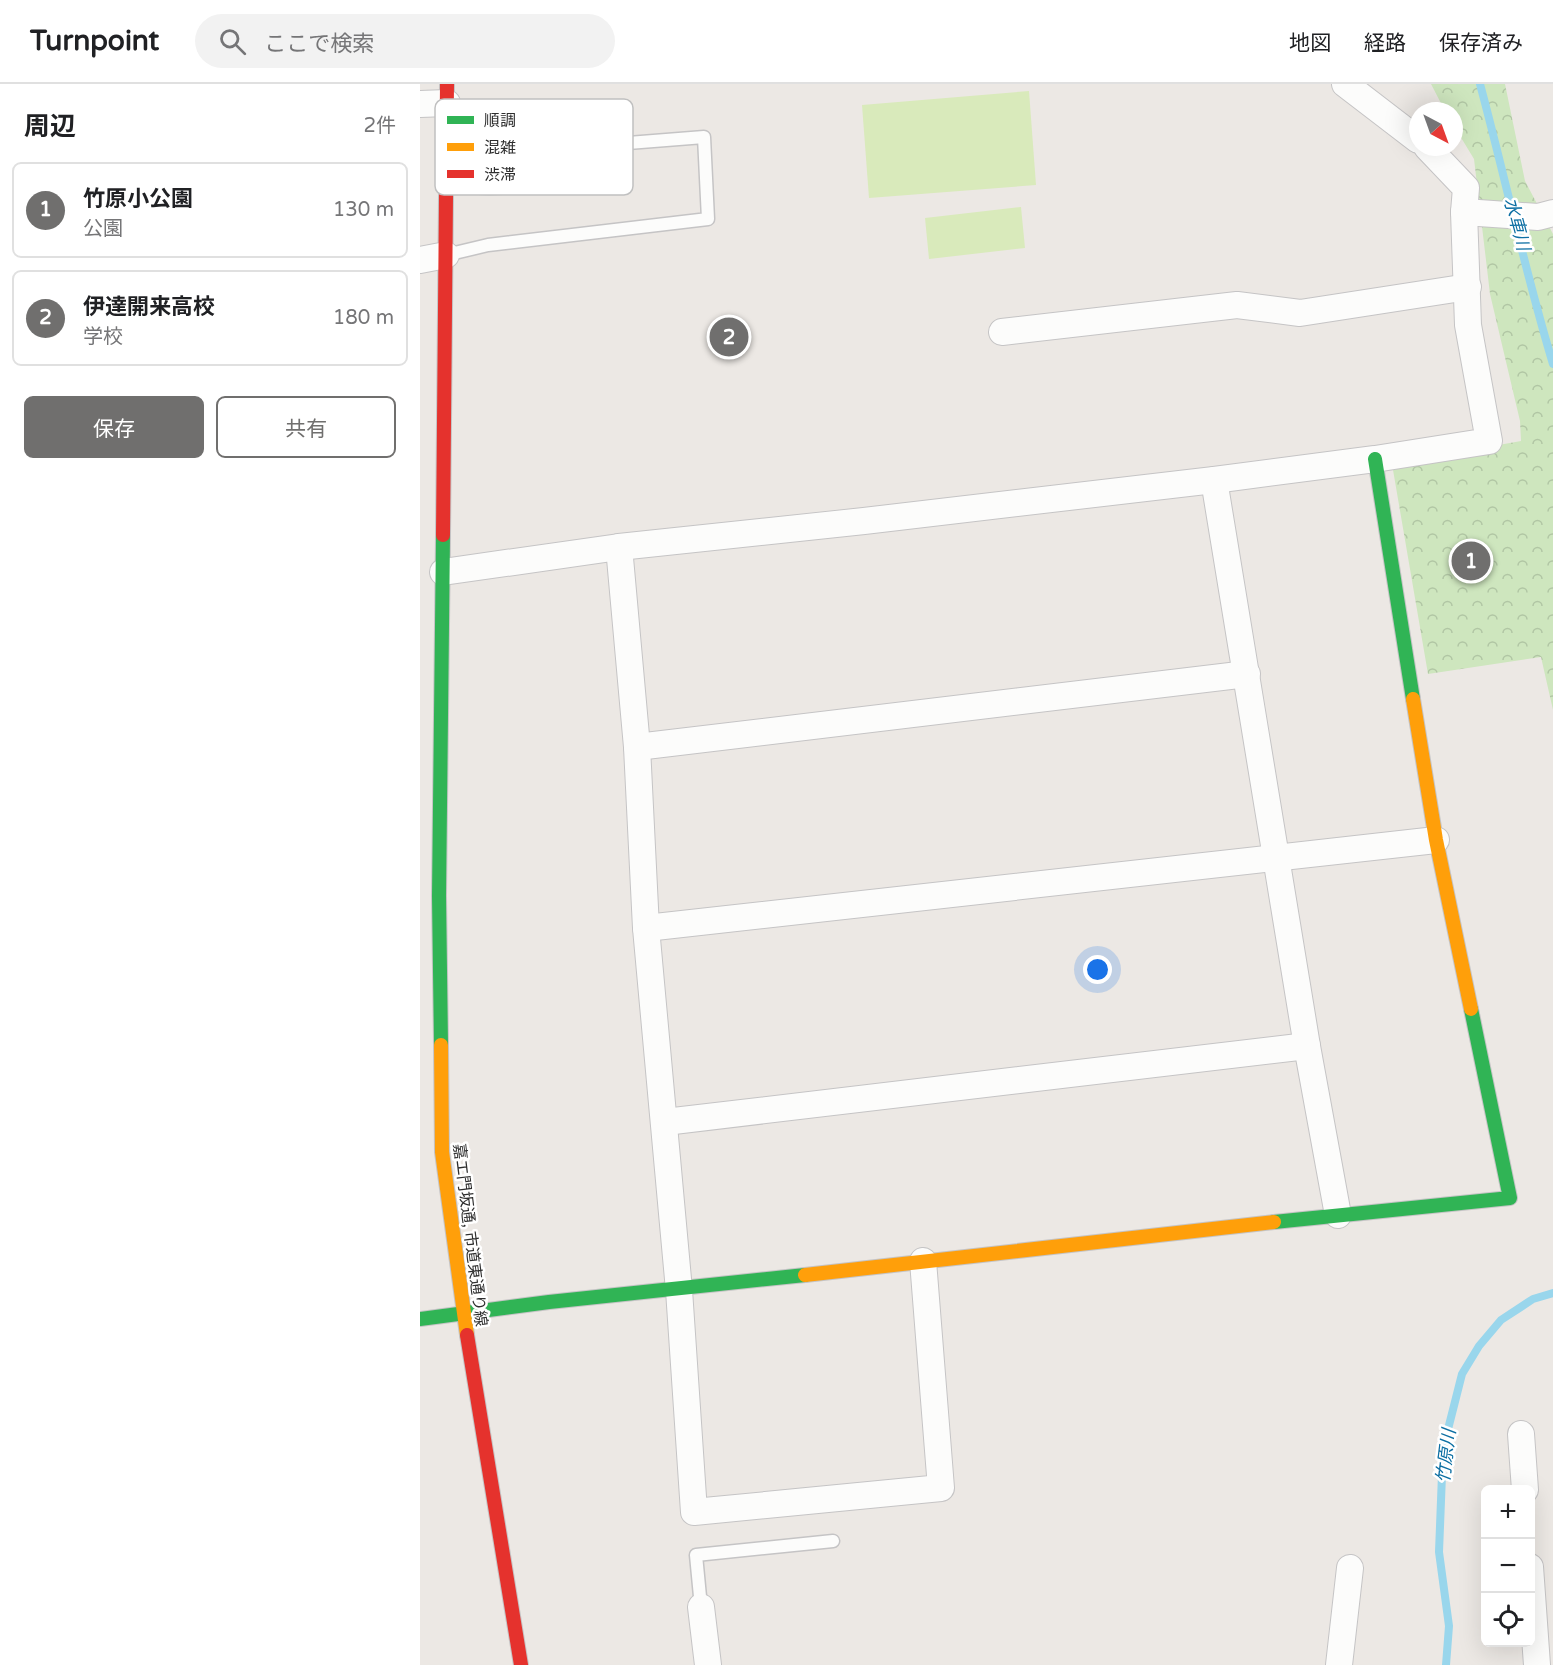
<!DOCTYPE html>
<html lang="ja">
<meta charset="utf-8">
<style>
body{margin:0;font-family:"Varela Round","Noto Sans JP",sans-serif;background:#f2f2f2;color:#202124}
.controls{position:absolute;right:18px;bottom:18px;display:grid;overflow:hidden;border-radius:9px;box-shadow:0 6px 24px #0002}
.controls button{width:54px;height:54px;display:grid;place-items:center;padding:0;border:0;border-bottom:2px solid #e0e0e0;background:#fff;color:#202124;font:30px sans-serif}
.compass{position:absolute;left:989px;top:18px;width:54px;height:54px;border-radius:50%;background:#fff;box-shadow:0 6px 24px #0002;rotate:139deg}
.you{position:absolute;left:678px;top:886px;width:21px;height:21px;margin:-15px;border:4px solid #fff;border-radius:50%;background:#1a73e8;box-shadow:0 0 0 9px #1a73e833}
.badge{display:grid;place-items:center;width:39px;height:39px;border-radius:50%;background:#706f6e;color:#fff;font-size:20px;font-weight:700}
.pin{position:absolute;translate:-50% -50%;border:3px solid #fff;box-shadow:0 2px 6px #0006}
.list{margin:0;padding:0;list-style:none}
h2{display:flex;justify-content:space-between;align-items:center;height:78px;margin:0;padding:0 24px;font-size:26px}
h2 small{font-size:20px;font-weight:400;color:#757577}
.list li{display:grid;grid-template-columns:39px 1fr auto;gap:18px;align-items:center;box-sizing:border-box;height:96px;margin:0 12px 12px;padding:0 12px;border:2px solid #e0e0e0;border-radius:9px}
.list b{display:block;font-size:22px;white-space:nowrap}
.list p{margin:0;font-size:20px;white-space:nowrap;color:#757577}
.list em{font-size:20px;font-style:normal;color:#757577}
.actions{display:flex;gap:12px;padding:18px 24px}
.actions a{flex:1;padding:14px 0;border:2px solid #706f6e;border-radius:9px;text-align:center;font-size:21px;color:#706f6e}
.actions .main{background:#706f6e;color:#fff}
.icon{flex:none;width:33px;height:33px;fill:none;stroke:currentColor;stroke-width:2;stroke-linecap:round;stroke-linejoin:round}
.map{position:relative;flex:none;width:1133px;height:1581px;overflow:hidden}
header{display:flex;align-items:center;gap:36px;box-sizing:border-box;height:84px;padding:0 30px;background:#fff;border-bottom:2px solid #e0e0e0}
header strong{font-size:28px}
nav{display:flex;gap:33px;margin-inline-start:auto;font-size:21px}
.search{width:420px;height:54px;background:#f2f2f2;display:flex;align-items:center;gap:15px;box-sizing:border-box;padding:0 21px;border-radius:33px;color:#757577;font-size:22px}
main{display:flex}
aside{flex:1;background:#fff}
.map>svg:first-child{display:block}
.forest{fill:url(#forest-crowns)}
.pitch{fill:#d9eabb}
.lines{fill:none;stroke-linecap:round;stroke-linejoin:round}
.stream{stroke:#99d6ec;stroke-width:8}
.lane-casing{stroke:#c5c4c5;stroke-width:15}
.street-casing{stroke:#c5c4c5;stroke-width:28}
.fast-casing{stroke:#c5c4c5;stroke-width:16}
.slow-casing{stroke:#c5c4c5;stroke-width:16}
.jam-casing{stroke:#c5c4c5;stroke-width:16}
.lane{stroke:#fcfcfb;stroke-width:12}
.street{stroke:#fcfcfb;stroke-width:26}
.fast{stroke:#30b455;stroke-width:14}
.slow{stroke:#ff9f0a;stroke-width:14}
.jam{stroke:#e5322d;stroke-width:14}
.labels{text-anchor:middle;stroke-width:5;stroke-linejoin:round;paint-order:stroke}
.street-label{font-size:16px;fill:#2e2e2e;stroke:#fff}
.water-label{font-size:18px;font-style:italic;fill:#0d6fa3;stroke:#fff}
.key{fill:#fff;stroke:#c0c0c0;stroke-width:1.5}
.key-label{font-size:16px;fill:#2e2e2e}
</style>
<header>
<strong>Turnpoint</strong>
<div class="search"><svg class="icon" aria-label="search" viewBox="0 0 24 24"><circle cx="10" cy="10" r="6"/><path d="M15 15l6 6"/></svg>ここで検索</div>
<nav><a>地図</a><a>経路</a><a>保存済み</a></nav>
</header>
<main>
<aside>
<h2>周辺<small>2件</small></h2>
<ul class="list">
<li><span class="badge">1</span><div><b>竹原小公園</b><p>公園</p></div><em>130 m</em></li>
<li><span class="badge">2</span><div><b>伊達開来高校</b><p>学校</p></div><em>180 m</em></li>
</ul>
<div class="actions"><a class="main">保存</a><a>共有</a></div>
</aside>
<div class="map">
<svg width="1133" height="1581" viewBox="0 0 1133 1581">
<defs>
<pattern id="forest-crowns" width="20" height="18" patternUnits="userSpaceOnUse" patternTransform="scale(1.5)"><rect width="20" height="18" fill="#cee6be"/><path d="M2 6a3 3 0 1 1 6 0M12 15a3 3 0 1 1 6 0" fill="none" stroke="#b1c6a4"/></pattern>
</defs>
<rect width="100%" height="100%" fill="#ece8e4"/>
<polygon class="forest" points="1011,0 1085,0 1105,97 1133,150 1133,626 1121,573 1008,590 972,380 1101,357 1100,337 1070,210 1054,75 1034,42 1034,27 1025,27"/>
<g class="pitch">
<polygon points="609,7 616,101 449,114 442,21"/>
<polygon points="601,123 605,164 509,175 505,134"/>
</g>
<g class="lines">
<g class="stream">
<path d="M 1060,0 C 1085,93 1105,188 1133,280"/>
<polyline points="1026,1581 1029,1542 1019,1468 1023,1365 1042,1290 1059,1262 1081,1236 1113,1215 1133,1209"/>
</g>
<defs>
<g id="lane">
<polyline points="26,171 68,161 288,135 284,53 145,64 145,101 69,104 28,102"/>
<polyline points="281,1523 276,1471 413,1457"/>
</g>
<g id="street">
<polyline points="925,0 998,56"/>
<polyline points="0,20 27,19"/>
<polyline points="1044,128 1118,133 1133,129"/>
<polyline points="0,176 26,171"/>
<polyline points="582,248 817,221 880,229 1048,203"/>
<polyline points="794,396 887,962 918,1131"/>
<polyline points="199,463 217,663 226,844 259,1206 274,1428 521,1404 503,1177"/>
<polyline points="23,488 199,463 444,437 794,396 955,375 1069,357 1048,241 1044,128 1046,104 1007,63"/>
<polyline points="217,663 827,590"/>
<polyline points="226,844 1016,756"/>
<polyline points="245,1038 887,962"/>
<polyline points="1101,1350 1105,1406"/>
<polyline points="1110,1483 1117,1581"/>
<polyline points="281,1523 288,1581"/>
<polyline points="919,1581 930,1484"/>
</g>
<g id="fast">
<polyline points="955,375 993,615"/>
<polyline points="21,961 19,812 23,451"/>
<polyline points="854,1138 1090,1114 1051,925"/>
<polyline points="0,1235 129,1218 385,1191"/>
</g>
<g id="slow">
<polyline points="993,615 1016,756 1051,925"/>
<polyline points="21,961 22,1068 47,1251"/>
<polyline points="385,1191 854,1138"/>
</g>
<g id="jam">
<polyline points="23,451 27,0"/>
<polyline points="47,1251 101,1581"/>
</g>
</defs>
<use href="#lane" class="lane-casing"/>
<use href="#street" class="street-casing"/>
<use href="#fast" class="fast-casing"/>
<use href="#slow" class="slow-casing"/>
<use href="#jam" class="jam-casing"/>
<use href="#lane" class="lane"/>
<use href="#street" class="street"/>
<use href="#fast" class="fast"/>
<use href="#slow" class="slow"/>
<use href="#jam" class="jam"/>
</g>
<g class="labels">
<g class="street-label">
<text transform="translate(51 1151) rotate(83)" y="6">嘉エ門坂通, 市道東通り線</text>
</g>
<g class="water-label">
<text transform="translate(1097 140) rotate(75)" y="6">水車川</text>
<text transform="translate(1026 1372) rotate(-83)" y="6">竹原川</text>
</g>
</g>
<rect x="15" y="15" width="198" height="96" rx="9" class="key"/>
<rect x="27" y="32" width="27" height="8" fill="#30b455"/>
<rect x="27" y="59" width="27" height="8" fill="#ff9f0a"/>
<rect x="27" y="86" width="27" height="8" fill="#e5322d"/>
<g class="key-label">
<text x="64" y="42">順調</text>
<text x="64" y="69">混雑</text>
<text x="64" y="96">渋滞</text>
</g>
</svg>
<div class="controls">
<button>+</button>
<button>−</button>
<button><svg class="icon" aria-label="locate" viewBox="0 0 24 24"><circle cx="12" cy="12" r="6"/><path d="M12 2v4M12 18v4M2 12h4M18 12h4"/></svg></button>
</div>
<svg class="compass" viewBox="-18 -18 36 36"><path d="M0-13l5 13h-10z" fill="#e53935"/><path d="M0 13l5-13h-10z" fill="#757577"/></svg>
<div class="you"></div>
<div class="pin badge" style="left:1051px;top:477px">1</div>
<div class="pin badge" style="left:309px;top:253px">2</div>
</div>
</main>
